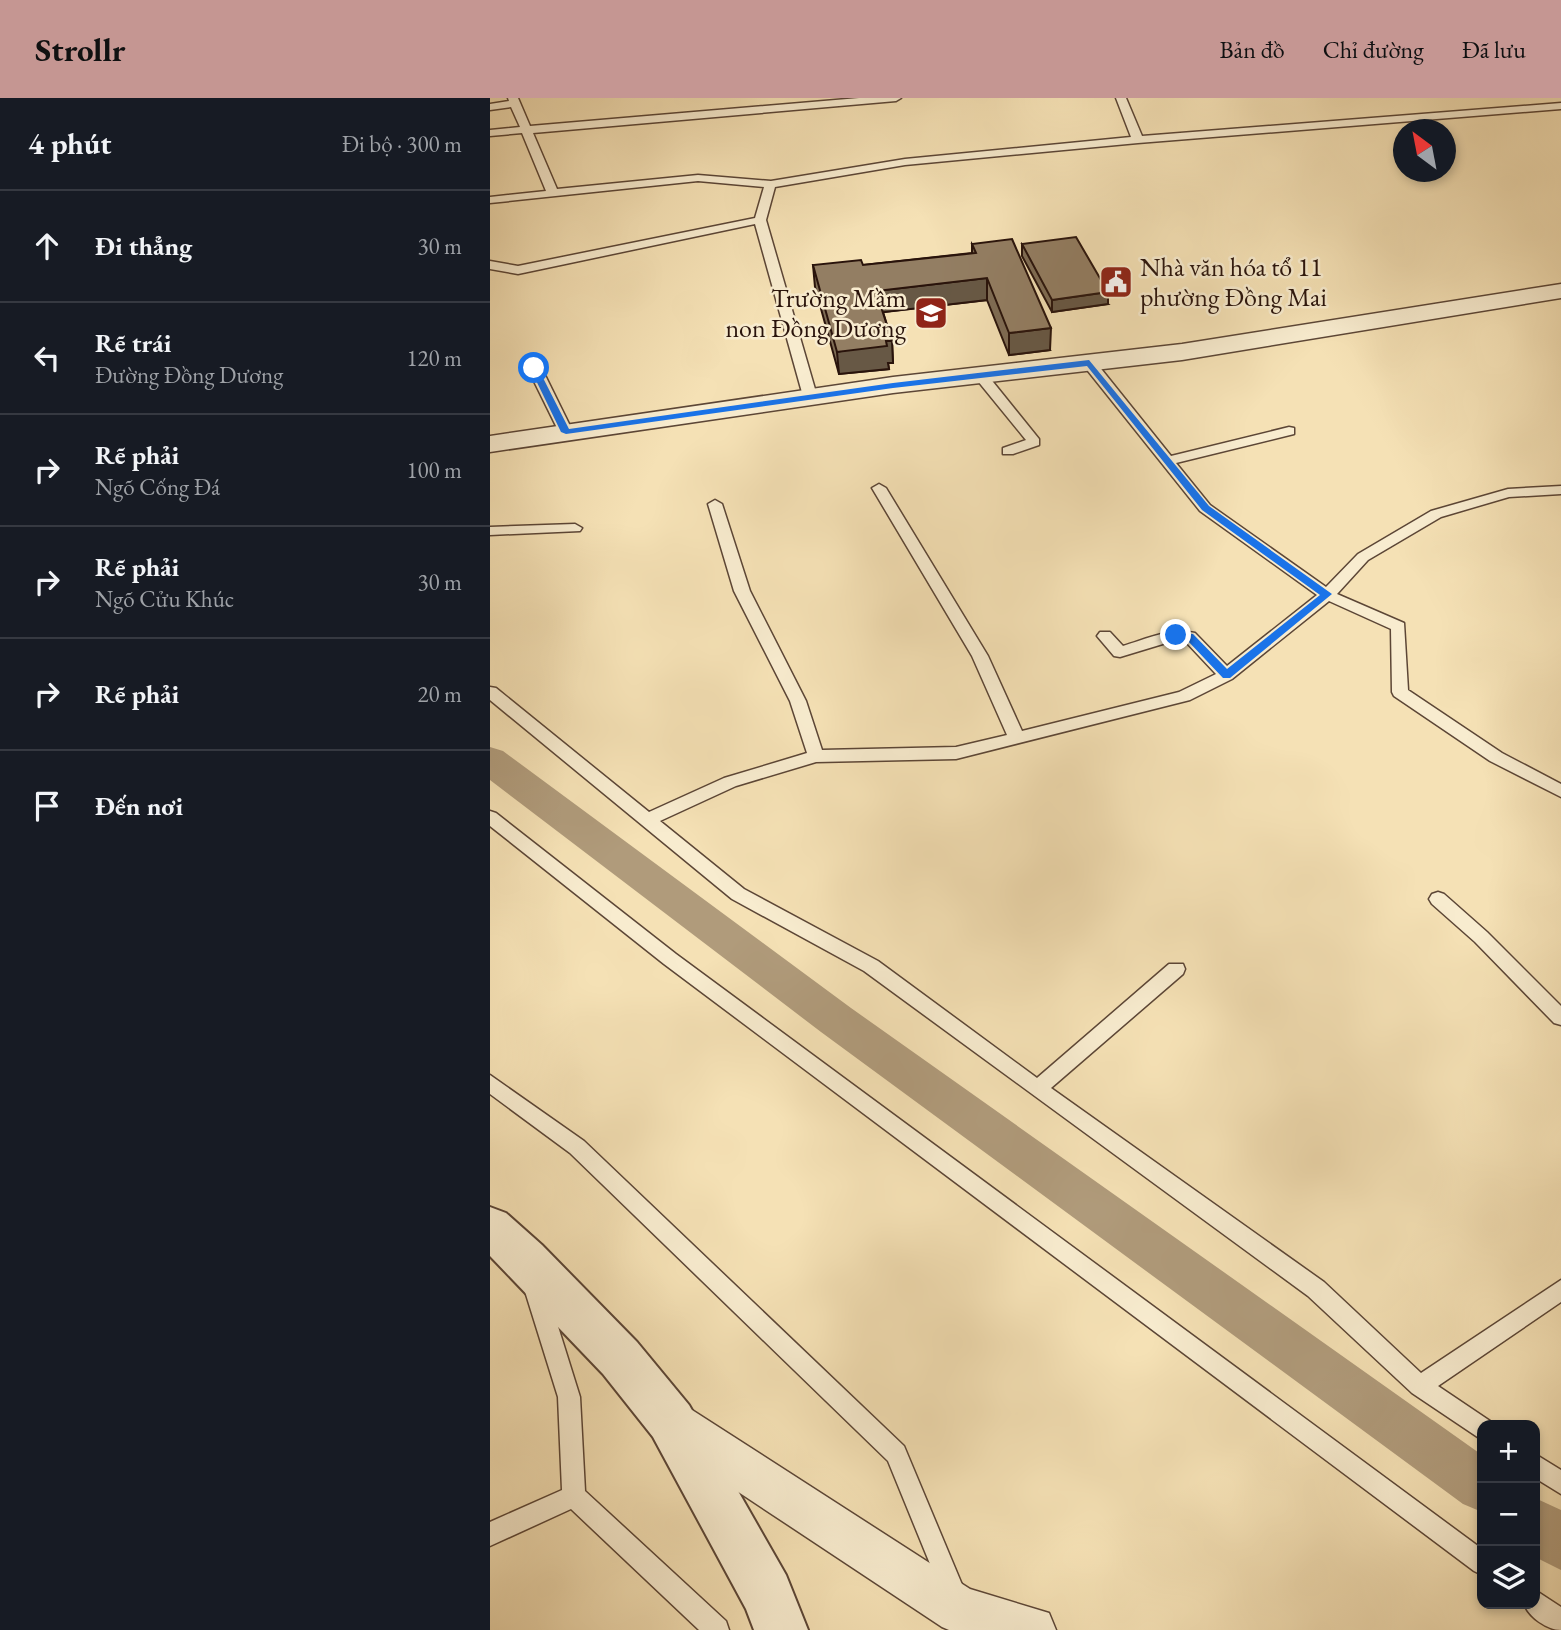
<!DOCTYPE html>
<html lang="vi">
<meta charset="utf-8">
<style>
body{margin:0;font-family:"EB Garamond",serif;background:#242831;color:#f1f3f6}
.controls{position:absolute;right:21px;bottom:21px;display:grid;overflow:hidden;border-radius:14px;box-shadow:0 4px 10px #0003}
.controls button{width:63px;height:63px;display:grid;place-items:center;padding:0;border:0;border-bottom:2px solid #363941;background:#171b24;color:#f1f3f6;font:35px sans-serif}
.compass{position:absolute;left:903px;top:21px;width:63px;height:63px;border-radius:50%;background:#171b24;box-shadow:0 4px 10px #0003;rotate:328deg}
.stop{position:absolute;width:21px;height:21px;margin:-16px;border:5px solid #1a73e8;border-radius:50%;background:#fff}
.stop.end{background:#1a73e8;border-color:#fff;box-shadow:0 2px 7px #0008}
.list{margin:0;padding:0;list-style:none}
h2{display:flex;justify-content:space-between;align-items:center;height:91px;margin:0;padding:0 28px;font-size:30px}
h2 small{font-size:23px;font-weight:400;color:#9ea1a6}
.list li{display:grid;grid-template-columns:46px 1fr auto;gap:21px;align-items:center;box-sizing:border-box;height:112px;padding:0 28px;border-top:2px solid #363941}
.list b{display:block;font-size:26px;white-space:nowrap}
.list p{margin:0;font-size:23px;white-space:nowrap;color:#9ea1a6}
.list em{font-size:23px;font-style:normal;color:#9ea1a6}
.icon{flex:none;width:38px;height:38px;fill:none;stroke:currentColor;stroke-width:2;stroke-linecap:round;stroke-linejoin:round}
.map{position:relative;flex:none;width:1071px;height:1532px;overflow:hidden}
header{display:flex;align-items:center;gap:42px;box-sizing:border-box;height:98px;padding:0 35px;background:#c59692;color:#111}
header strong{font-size:33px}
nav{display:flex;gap:38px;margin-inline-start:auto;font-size:24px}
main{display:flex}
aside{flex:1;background:#171b24}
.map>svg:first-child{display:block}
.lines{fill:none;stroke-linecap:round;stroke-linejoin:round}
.canal{fill:#b09b7b;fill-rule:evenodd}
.service-casing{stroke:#5c4636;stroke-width:3}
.minor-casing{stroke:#5c4636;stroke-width:3}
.tertiary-casing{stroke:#5c4636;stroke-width:4}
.service{fill:#f8eccf;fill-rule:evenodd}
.minor{fill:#f8eccf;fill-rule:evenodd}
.tertiary{fill:#f8eccf;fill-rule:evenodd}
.wall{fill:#7e6c55;stroke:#29130b;stroke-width:2}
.shaded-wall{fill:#675845;stroke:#29130b;stroke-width:2}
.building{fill:#937e63;stroke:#29130b;stroke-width:2}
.route{fill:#1a73e8}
.labels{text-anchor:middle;stroke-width:5;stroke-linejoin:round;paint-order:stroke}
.far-poi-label{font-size:26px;fill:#29130b;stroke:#f8eccf;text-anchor:start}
</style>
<header>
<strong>Strollr</strong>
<nav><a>Bản đồ</a><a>Chỉ đường</a><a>Đã lưu</a></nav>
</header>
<main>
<aside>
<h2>4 phút<small>Đi bộ · 300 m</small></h2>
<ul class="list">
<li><svg class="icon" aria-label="ahead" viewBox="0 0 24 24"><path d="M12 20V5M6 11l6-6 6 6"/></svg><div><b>Đi thẳng</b></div><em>30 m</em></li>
<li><svg class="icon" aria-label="left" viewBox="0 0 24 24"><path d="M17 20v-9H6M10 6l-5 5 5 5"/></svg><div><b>Rẽ trái</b><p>Đường Đồng Dương</p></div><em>120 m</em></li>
<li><svg class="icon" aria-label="right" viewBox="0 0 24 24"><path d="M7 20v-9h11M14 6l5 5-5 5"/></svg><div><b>Rẽ phải</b><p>Ngõ Cống Đá</p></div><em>100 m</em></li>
<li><svg class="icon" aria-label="right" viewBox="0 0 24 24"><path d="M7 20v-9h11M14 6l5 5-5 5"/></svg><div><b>Rẽ phải</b><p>Ngõ Cửu Khúc</p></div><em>30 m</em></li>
<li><svg class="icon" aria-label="right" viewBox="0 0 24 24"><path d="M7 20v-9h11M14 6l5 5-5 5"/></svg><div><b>Rẽ phải</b></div><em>20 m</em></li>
<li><svg class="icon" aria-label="arrive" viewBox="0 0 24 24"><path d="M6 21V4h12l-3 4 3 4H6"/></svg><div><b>Đến nơi</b></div></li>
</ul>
</aside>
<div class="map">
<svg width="1071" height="1532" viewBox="0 0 1071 1532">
<rect width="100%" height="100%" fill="#f5e1b5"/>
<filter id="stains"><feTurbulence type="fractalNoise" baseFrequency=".00286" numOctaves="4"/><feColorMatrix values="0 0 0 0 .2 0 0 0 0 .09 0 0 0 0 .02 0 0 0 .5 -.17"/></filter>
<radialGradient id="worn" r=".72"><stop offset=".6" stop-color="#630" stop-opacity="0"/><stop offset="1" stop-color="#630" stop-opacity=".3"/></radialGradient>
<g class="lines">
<g class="canal">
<polygon points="0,649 13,653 361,910 992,1357 992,1414 973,1406 331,934 0,682"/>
<polygon points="1045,1400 1071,1412 1071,1472 1045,1459"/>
</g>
<defs>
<g id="service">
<polygon points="18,0 28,0 40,28 369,0 411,0 406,3 43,35 67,91 208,77 281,83 415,61 641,39 626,0 636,0 652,38 1071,5 1071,11 648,45 415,67 285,89 276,122 327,298 320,302 313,298 265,126 28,176 0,171 0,163 28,168 265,120 274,89 208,83 0,105 0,99 56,93 32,35 0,38 0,32 30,29 21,9 0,12 0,6 19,3"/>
<path d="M 599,261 L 604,262 L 681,358 L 799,329 L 804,330 L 804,336 L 686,365 L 720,407 L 836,489 L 868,456 L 941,413 L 1018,391 L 1071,388 L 1071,396 L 1019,399 L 951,419 L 878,462 L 847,496 L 914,525 L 918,592 L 1012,655 L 1071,686 L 1071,699 L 1000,663 L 904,598 L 902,594 L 901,531 L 839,503 L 742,581 L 700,602 L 466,661 L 326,664 L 246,688 L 170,723 L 254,791 L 388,863 L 547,980 L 679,866 L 693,866 L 695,871 L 693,876 L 561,990 L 834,1184 L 931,1275 L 1071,1182 L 1071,1204 L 948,1288 L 1000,1323 L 1002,1327 L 992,1327 L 992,1342 L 922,1295 L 818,1198 L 374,873 L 242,801 L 0,602 L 0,589 L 6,590 L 159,714 L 234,680 L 317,655 L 300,603 L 244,493 L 218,406 L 225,402 L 232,406 L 260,493 L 316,603 L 332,652 L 466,649 L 517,637 L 482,558 L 382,390 L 389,386 L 396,390 L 498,558 L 532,633 L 689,594 L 726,576 L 695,543 L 686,542 L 630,559 L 624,558 L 607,538 L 610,534 L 620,534 L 633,548 C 657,541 681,529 705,535 L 737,568 L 827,497 L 710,413 L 594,268 L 594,262 Z"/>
<polygon points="44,265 51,269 83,334 81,337 76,338 69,334 37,269"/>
<polygon points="490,273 495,274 549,341 549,347 523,356 513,356 513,350 536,342 483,277"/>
<polygon points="85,426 92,430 90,433 0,437 0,429"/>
<polygon points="0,713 6,715 186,856 992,1451 992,1477 984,1473 174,866 0,728"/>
<polygon points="948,794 954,796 997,834 1071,908 1071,927 1064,925 985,844 942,806 939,801 942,796"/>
<polygon points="0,977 94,1043 414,1348 491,1532 467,1532 398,1363 80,1055 0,996"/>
<polygon points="45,1181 53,1183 56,1190 90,1299 95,1393 236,1523 239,1532 209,1532 81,1411 0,1448 0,1424 72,1392 68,1299 34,1190 37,1183"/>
<polygon points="1045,1356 1071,1372 1071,1396 1045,1380"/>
<path d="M 1045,1492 L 1071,1509 L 1071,1532 C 1057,1532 1039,1519 1034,1506 L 1045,1506 Z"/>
</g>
<g id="minor">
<polygon points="1071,186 1071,200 692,262 403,295 0,354 0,338 403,279 692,246"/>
<polygon points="186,1306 202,1312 480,1491 559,1515 566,1532 459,1532 452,1529 170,1342 163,1327 170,1312"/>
</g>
<polygon id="tertiary" points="0,1109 16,1115 52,1147 147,1244 199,1307 296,1477 318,1532 264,1532 256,1511 163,1339 113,1276 0,1158"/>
</defs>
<use href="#service" class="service-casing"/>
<use href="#minor" class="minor-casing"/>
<use href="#tertiary" class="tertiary-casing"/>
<use href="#service" class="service"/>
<use href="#minor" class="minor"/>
<use href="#tertiary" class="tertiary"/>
</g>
<g class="wall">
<polygon points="482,146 560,252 519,257 497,202 393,214 402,243 403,265 398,265 399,271 349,276 325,189 323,167 373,167 482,155"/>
<polygon points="532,146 618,206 562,214 532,158"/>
</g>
<g class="shaded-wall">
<polygon points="497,180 497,202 387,215 386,193"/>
<polygon points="618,194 618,206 562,214 562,202"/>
<polygon points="561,230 560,252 519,257 519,235"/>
<polygon points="396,243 402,243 403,265 398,265 399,271 349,276 347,254"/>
</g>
<g class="building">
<polygon points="586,139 618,194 562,202 532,146"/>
<polygon points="522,141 561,230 519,235 497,180 386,193 402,243 396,243 397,248 347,254 323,167 371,162 373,167 486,155 482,146"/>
</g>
<polygon class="route" points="599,262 719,408 842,496 740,580 733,580 697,542 682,540 682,535 703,536 737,571 830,497 712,412 597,268 403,290 76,336 71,334 40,270 44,267 48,270 79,331 403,285"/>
<defs>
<symbol id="civic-square" viewBox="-11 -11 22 22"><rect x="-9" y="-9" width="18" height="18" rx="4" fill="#8f2418" stroke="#f8eccf"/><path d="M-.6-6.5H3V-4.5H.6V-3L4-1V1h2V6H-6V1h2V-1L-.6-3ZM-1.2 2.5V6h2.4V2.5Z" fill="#fff"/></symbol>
<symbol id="school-square" viewBox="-11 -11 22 22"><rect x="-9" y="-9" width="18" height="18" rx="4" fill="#8f2418" stroke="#f8eccf"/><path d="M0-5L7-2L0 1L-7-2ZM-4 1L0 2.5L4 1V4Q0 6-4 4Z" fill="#fff"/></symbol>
</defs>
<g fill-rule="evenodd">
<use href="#civic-square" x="607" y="165" width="38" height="38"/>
<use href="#school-square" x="422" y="196" width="38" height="38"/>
</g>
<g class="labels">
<g class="far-poi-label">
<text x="650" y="178">Nhà văn hóa tổ 11<tspan x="650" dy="30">phường Đồng Mai</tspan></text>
<text x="416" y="209" text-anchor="end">Trường Mầm<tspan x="416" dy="30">non Đồng Dương</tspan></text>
</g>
</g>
<rect width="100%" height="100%" filter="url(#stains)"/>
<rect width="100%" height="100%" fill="url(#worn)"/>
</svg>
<div class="controls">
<button>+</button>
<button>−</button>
<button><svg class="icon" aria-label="layers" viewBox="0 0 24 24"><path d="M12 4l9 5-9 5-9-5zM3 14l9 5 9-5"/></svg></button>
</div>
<svg class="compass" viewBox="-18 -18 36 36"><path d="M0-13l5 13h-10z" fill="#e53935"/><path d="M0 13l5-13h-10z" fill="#9ea1a6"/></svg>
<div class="stop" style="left:44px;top:270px"></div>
<div class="stop end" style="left:686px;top:537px"></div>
</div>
</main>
